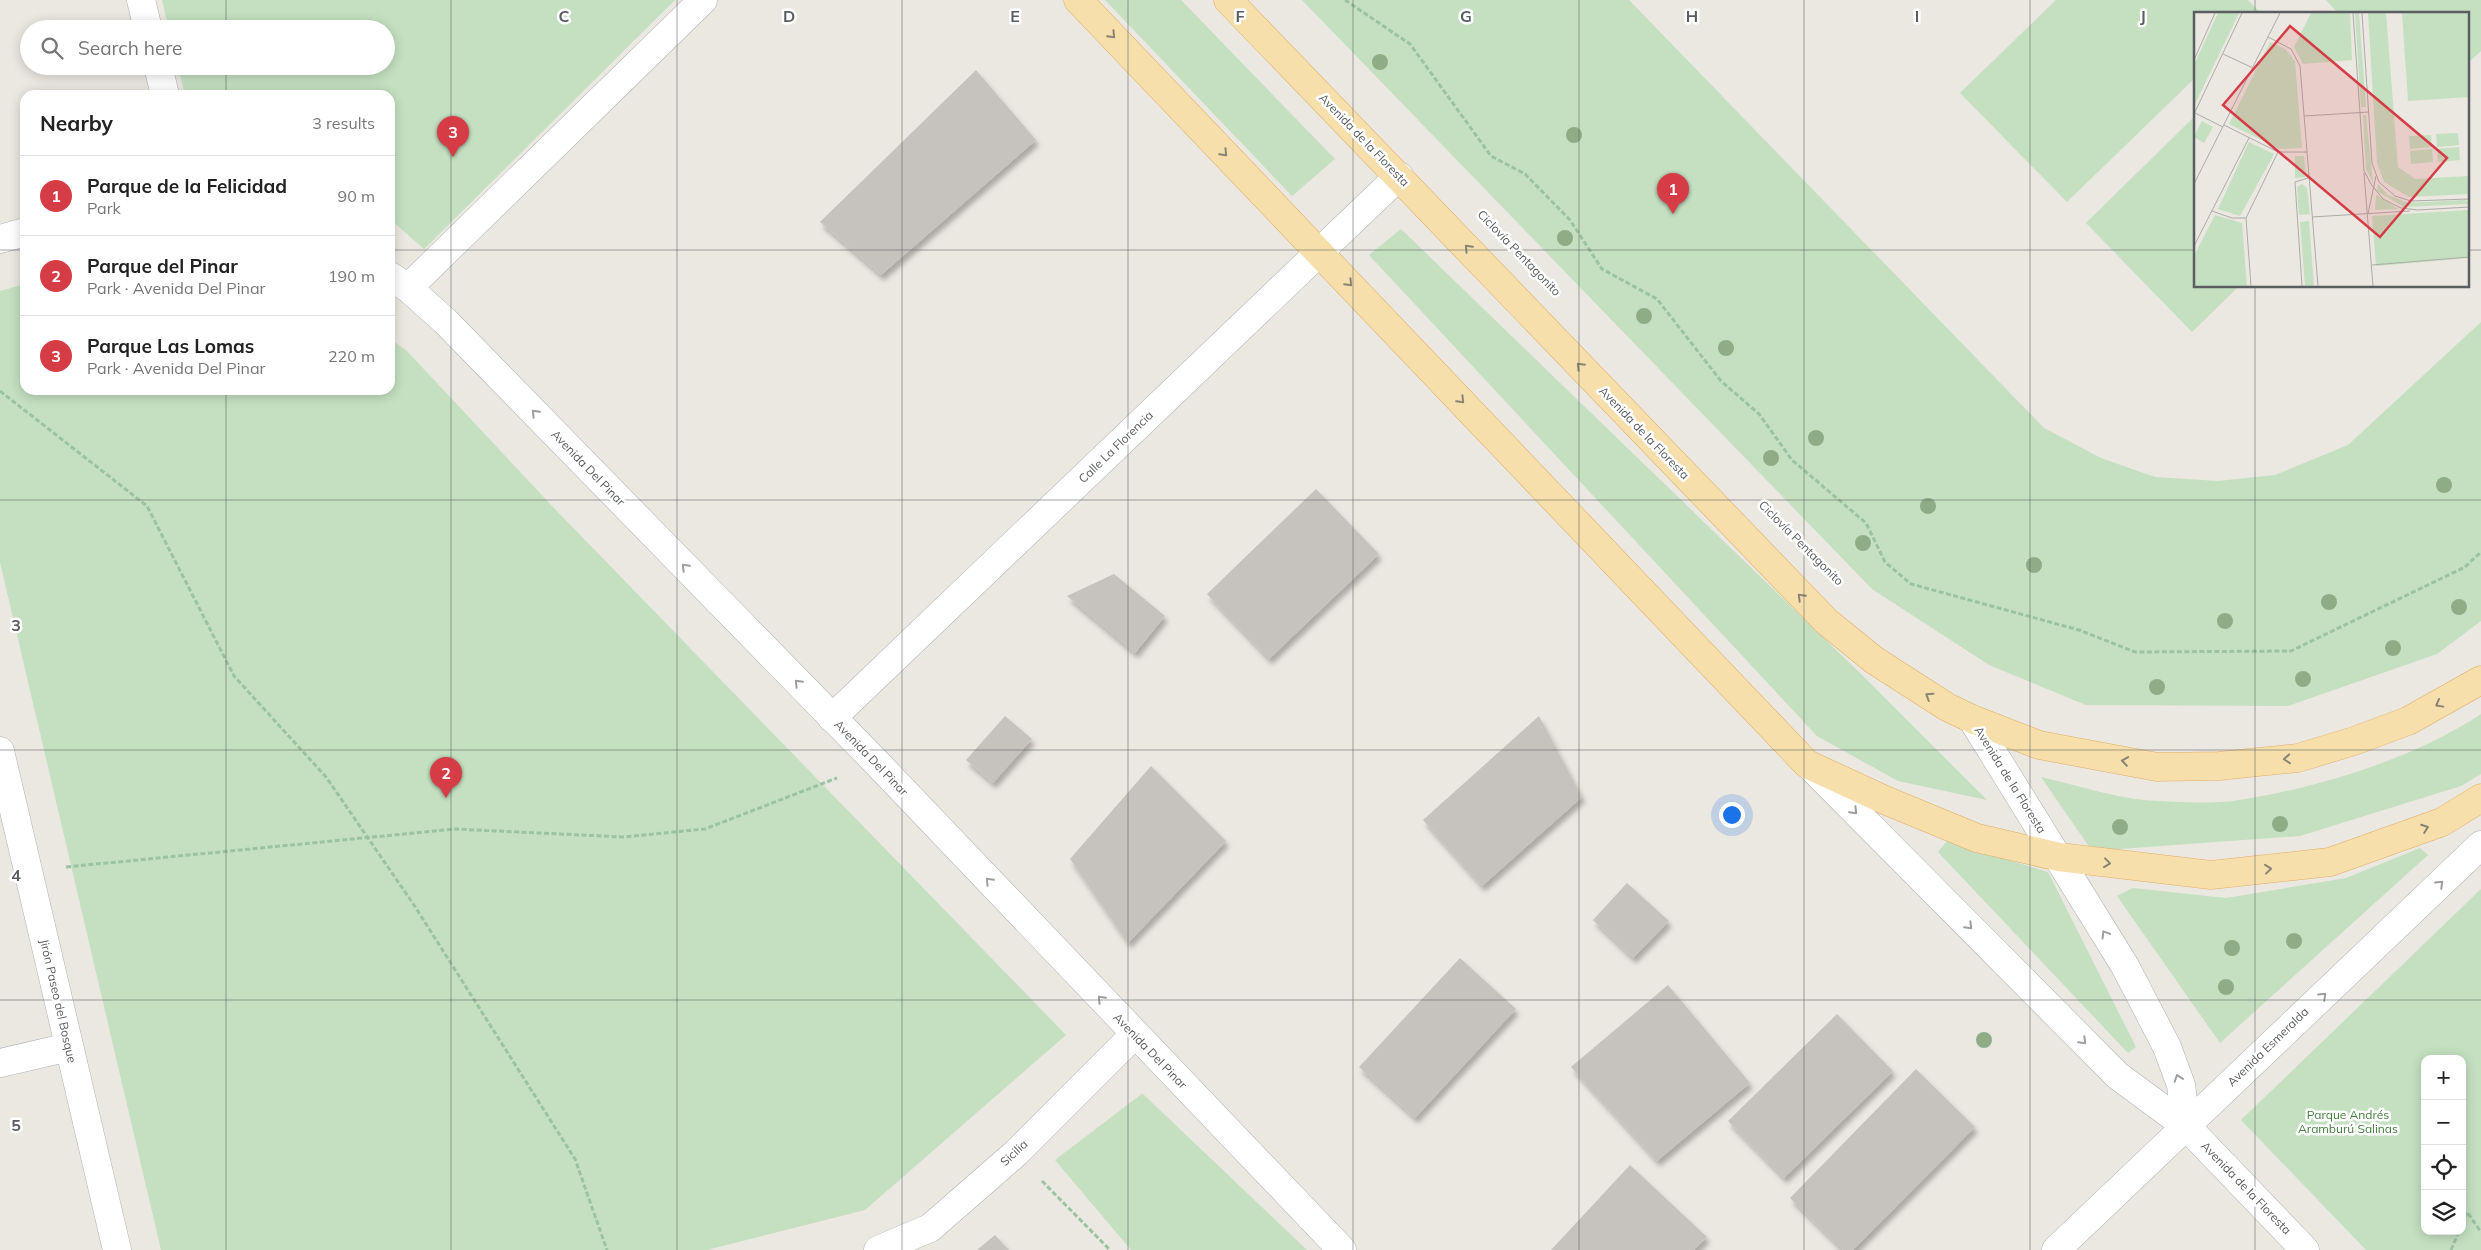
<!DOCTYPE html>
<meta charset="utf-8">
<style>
body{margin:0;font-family:Mulish,sans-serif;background:#f2f2f2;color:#222}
.controls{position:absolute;right:15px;bottom:15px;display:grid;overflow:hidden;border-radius:10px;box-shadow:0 2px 12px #0003}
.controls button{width:45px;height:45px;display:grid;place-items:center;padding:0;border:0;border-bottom:1px solid #e0e0e0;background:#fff;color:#222;font:25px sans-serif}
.you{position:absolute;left:1731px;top:814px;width:18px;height:18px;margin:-12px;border:4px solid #fff;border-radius:50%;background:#1a73e8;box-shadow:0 0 0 8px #1a73e833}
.badge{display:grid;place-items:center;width:32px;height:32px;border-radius:50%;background:#d63c46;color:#fff;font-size:16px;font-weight:700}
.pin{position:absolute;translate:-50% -41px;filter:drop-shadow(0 1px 2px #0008)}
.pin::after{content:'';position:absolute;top:26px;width:18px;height:15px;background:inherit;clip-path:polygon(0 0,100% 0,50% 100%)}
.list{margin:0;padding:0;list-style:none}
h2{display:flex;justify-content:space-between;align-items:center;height:65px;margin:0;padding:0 20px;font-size:21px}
h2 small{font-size:16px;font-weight:400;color:#767676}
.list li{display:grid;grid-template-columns:32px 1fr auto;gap:15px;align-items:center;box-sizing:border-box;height:80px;padding:0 20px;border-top:1px solid #e0e0e0}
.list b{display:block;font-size:19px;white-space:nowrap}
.list p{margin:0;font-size:16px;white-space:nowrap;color:#767676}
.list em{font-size:16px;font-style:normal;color:#767676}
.icon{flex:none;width:28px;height:28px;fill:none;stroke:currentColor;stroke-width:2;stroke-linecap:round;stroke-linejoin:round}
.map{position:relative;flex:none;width:2481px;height:1250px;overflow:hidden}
.search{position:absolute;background:#fff;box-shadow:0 2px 12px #0003;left:20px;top:20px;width:375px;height:55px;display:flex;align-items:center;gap:12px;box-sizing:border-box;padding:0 18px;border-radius:28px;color:#767676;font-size:19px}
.panel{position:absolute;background:#fff;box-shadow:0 2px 12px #0003;left:20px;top:90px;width:375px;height:305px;border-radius:15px}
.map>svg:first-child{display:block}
.green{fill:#c4e0c0;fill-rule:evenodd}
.building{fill:#c6c2be;filter:url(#shadow)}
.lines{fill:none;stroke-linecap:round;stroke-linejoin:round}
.minor-casing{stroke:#afb2b5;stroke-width:29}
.major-casing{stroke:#e2ad64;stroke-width:29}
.path{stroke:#9bc3a1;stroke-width:3;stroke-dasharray:5 2.5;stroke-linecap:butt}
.minor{stroke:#fff;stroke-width:28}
.major{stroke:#f6dfab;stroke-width:28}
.tree{fill:#8ead86}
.oneway{stroke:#898576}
.oneway2{stroke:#9c9ea0}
.grid{fill:none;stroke:#5a5e60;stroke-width:1;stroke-opacity:0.55}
.labels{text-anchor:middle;stroke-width:5;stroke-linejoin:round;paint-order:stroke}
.street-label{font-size:12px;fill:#5a5e60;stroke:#fff}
.park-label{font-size:12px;fill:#427d3c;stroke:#fff}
.inset-road{fill:none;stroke:#adaca9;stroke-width:1}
.view{fill:#d63c46;fill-opacity:0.15;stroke:#d63c46;stroke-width:2.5}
.inset-edge{fill:none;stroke:#5a5e60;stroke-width:2.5}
.grid-label{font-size:16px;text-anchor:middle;font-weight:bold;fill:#5a5e60;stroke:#fff;stroke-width:5;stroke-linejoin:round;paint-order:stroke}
</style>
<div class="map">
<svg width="2481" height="1250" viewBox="0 0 2481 1250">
<defs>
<filter id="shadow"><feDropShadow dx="3" dy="5.5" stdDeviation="2.5" flood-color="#0004"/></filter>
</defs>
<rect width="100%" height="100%" fill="#ebe7e1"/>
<g class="green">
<polygon points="162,0 675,0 424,249 390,219 390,95 185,95 178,66 386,66 386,29 169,29"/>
<polygon points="1105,0 1181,0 1335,159 1292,196"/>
<polygon points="1302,0 1629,0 2044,428 2101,458 2155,477 2218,481 2275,475 2348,445 2481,322 2481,621 2437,654 2288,706 2086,705 1989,665 1872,589"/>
<polygon points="2056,0 2248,0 2261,13 2195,14 2195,78 2067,202 1960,93"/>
<polygon points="2326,0 2481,0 2481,51 2467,64 2467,14 2339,14"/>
<polygon points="2195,116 2195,286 2239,286 2192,332 2086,223"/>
<polygon points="1401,229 1861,674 1987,800 1898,781 1817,736 1369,255"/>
<polygon points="25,284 25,390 390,390 390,339 406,350 552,506 1066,1035 865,1210 707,1250 161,1250 0,562 0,291"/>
<path d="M 2481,714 L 2481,774 L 2461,786 L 2300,836 L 2092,851 L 2041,777 C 2072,784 2113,797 2144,800 C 2167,802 2210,804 2232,801 C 2312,790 2414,759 2481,714 Z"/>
<polygon points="1947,841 2048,872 2136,1047 2128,1053 1938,852"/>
<polygon points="2420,848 2428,855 2220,1043 2117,896 2133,888 2226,898 2346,878"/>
<path d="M 2481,889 L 2481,1250 L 2366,1250 L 2241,1120 ZM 2425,1059 L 2462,1059 L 2462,1231 L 2425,1231 Z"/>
<polygon points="1143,1093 1143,1094 1307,1250 1131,1250 1055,1160"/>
</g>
<g class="building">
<polygon points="976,70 1036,140 881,275 820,222"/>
<polygon points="1316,489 1379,554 1269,659 1207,594"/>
<polygon points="1114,574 1165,616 1135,653 1067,596"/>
<polygon points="1005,716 1032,739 993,783 966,760"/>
<polygon points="1539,716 1582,797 1482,886 1423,820"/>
<polygon points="1151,766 1226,841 1128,943 1070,859"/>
<polygon points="1627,883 1669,921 1633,958 1593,920"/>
<polygon points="1460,958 1516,1009 1415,1118 1359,1067"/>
<polygon points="1668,985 1750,1083 1657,1161 1571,1067"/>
<polygon points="1837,1014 1893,1071 1784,1178 1728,1121"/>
<polygon points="1916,1069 1975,1127 1853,1250 1843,1250 1790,1198"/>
<polygon points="1630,1165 1707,1237 1694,1250 1551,1250"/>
<polygon points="995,1235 1009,1250 977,1250"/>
</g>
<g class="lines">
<defs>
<g id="minor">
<polyline points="141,0 148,29"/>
<polyline points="158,66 165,95"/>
<polyline points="0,239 25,232"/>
<polyline points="390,276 408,288 445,321 876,762 1342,1250"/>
<polyline points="408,288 703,0"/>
<polyline points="832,718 1399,176"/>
<polyline points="1972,719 2125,966 2167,1047 2181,1085 2186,1126"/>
<polyline points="0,751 117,1250"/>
<polyline points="1810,766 2118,1076 2186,1126 2305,1250"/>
<polyline points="0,1063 69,1047"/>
<polyline points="878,1250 930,1228 1016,1153 1134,1035"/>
<polyline points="2056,1250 2481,845"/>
</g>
<g id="major">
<polyline points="1078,0 1807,764 1887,801 1977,838 2059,857 2211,875 2330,862 2442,822 2481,798"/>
<polyline points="1228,0 1826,621 1874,660 1947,707 1972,719 2039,745 2157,767 2219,766 2298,758 2354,741 2408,721 2481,680"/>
</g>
</defs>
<use href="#minor" class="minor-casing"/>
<use href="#major" class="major-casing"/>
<g class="path">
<polyline points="1345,0 1410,44 1491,156 1525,174 1570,220 1602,269 1657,299 1721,381 1759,414 1792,460 1866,523 1885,562 1911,584 2079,630 2135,652 2291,651 2465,567 2481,552"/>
<polyline points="0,391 147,506 234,676 326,777 414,905 575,1159 607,1250"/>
<polyline points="66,867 455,829 623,837 705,829 837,778"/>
<polyline points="1042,1181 1110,1250"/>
<polyline points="2462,1224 2467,1212 2481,1232"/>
<polyline points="2451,1250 2459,1231"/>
</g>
<use href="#minor" class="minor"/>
<use href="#major" class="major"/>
</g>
<g class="tree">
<circle cx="1380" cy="62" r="8"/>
<circle cx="1574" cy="135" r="8"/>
<circle cx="1565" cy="238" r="8"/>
<circle cx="1644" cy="316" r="8"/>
<circle cx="1726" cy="348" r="8"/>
<circle cx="1816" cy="438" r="8"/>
<circle cx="1771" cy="458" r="8"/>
<circle cx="2444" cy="485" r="8"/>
<circle cx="1928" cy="506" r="8"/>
<circle cx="1863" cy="543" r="8"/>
<circle cx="2034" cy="565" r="8"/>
<circle cx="2329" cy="602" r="8"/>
<circle cx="2459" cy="607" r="8"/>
<circle cx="2225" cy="621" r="8"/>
<circle cx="2393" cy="648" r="8"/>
<circle cx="2303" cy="679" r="8"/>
<circle cx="2157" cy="687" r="8"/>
<circle cx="2280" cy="824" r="8"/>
<circle cx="2120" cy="827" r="8"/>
<circle cx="2294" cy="941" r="8"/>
<circle cx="2232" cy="948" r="8"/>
<circle cx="2226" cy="987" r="8"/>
<circle cx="1984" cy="1040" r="8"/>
</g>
<defs><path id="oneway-chevron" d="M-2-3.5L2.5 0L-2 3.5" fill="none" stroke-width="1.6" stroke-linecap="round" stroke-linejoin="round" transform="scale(1.25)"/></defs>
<g class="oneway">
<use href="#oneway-chevron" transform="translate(1112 35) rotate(46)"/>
<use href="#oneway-chevron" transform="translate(1224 153) rotate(46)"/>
<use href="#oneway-chevron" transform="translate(1468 248) rotate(-134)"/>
<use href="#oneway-chevron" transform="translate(1349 283) rotate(46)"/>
<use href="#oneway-chevron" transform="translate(1580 366) rotate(-134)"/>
<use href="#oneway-chevron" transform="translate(1461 400) rotate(46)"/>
<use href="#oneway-chevron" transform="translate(1801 597) rotate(-135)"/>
<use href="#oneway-chevron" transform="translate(1929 696) rotate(-147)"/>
<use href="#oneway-chevron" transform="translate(2439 704) rotate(151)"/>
<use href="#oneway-chevron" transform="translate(2287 759) rotate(175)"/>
<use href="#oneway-chevron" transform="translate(2125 761) rotate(-171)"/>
<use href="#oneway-chevron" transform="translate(2425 828) rotate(-20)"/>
<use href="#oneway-chevron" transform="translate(2107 863) rotate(7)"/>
<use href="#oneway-chevron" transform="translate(2268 869) rotate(-6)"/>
</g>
<g class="oneway2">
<use href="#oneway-chevron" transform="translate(535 413) rotate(-134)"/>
<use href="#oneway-chevron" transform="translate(685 567) rotate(-134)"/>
<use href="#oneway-chevron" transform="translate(798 683) rotate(-134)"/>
<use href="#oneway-chevron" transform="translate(1854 811) rotate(45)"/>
<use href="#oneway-chevron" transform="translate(989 881) rotate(-134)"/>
<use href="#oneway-chevron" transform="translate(2440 884) rotate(-44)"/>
<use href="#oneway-chevron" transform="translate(1969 926) rotate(45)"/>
<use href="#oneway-chevron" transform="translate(2105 934) rotate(-121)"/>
<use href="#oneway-chevron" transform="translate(2323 996) rotate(-44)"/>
<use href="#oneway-chevron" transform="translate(1101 999) rotate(-134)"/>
<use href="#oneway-chevron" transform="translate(2083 1041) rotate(45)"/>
<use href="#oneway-chevron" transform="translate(2178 1078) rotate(-109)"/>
</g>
<path class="grid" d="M 226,0 L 226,29M 451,0 L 451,1250M 677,0 L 677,1250M 902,0 L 902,1250M 1128,0 L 1128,1250M 1353,0 L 1353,1250M 1579,0 L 1579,1250M 1804,0 L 1804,1250M 2030,0 L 2030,1250M 2255,0 L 2255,14M 226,66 L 226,95M 0,250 L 25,250M 390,250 L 2195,250M 2467,250 L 2481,250M 2255,286 L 2255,1250M 226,390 L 226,1250M 0,500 L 2481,500M 0,750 L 2481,750M 0,1000 L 2481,1000"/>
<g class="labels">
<g class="street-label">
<text transform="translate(1364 140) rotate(46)" y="4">Avenida de la Floresta</text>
<text transform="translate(1519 253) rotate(46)" y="4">Ciclovía Pentagonito</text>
<text transform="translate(1644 433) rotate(46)" y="4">Avenida de la Floresta</text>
<text transform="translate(1116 447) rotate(-44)" y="4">Calle La Florencia</text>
<text transform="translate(588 468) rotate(46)" y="4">Avenida Del Pinar</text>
<text transform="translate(1801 543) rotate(45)" y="4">Ciclovía Pentagonito</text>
<text transform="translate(871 758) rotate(46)" y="4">Avenida Del Pinar</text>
<text transform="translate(2010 780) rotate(58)" y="4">Avenida de la Floresta</text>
<text transform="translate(58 1001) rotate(77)" y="4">Jirón Paseo del Bosque</text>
<text transform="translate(2268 1047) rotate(-44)" y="4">Avenida Esmeralda</text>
<text transform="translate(1150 1051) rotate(46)" y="4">Avenida Del Pinar</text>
<text transform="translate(1014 1153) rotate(-43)" y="4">Sicilia</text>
<text transform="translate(2246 1188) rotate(46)" y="4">Avenida de la Floresta</text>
</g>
<g class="park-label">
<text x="2348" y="1119">Parque Andrés<tspan x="2348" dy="14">Aramburú Salinas</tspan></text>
</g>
</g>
<g transform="translate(2194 12)">
<rect width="275" height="275" fill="#ebe7e1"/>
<path d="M 24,1 L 45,1 L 0,94 L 0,53 ZM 117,1 L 156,1 L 158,48 L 109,52 L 100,35 ZM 161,1 L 165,1 L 172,95 L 167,95 ZM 174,1 L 192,1 L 204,155 L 221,167 L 275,164 L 275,182 L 215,185 L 190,170 L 183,151 ZM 208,1 L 275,1 L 275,85 L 214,89 ZM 76,30 L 91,37 L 101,49 L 108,136 L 86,137 L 35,112 ZM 169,103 L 172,103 L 179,170 L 172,157 ZM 8,109 L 19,115 L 10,131 L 0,125 ZM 264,121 L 265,133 L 243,135 L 242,122 ZM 237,123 L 238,135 L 216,137 L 215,124 ZM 55,130 L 80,142 L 46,204 L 24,197 ZM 265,135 L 266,148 L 244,150 L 243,137 ZM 238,137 L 239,150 L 217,152 L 216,139 ZM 101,144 L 110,144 L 112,165 L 101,166 ZM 108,172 L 113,176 L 116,202 L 105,203 L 103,175 ZM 184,172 L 194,183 L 214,191 L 269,188 L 275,189 L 275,192 L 210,195 L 183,179 ZM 182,183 L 184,184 L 204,197 L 181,198 ZM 275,198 L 275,246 L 182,254 L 178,204 ZM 21,203 L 48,211 L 53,274 L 0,274 L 0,244 ZM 115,209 L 120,274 L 111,274 L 106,210 Z" fill="#c4e0c0"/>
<path class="inset-road" d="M 159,1 L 170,159 L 177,172 L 189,187 L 207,196 L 224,198 L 275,195M 168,1 L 178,151 L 185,170 L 201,184 L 217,189 L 275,187M 74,25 L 97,37 L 106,54 L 124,274M 29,42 L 59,56M 0,48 L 21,1M 1,101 L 29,115M 0,102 L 48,1M 110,104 L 175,100M 30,113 L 84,140 L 113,140M 170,161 L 179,274M 0,172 L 86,1M 18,199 L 38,206 L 52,206M 174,202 L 182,164M 118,205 L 216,199M 0,234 L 55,126M 178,253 L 275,245M 57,274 L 52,206 L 84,140M 108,274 L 101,170 L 114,166"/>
<path class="view" d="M 96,14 L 253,146 L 186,225 L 29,93 Z"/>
<rect width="275" height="275" class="inset-edge"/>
</g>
<g class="grid-label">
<text x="564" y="22">C</text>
<text x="789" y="22">D</text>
<text x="1015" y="22">E</text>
<text x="1240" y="22">F</text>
<text x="1466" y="22">G</text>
<text x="1692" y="22">H</text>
<text x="1917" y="22">I</text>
<text x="2143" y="22">J</text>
<text x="16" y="631">3</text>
<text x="16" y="881">4</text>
<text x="16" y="1131">5</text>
</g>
</svg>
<div class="controls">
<button>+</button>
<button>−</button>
<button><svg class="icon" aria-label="locate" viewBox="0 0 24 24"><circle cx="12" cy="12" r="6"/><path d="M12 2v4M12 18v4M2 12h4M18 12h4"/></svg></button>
<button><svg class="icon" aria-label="layers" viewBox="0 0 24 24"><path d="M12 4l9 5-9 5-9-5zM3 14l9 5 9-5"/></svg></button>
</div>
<div class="you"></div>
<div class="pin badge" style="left:1673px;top:214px">1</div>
<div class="pin badge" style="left:446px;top:798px">2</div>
<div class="pin badge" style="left:453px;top:157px">3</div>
<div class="search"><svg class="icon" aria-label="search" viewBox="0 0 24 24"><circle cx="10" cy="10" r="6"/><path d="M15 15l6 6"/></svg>Search here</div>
<section class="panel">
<h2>Nearby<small>3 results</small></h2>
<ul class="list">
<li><span class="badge">1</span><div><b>Parque de la Felicidad</b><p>Park</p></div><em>90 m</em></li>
<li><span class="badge">2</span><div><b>Parque del Pinar</b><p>Park · Avenida Del Pinar</p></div><em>190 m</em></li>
<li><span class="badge">3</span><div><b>Parque Las Lomas</b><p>Park · Avenida Del Pinar</p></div><em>220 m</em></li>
</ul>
</section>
</div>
